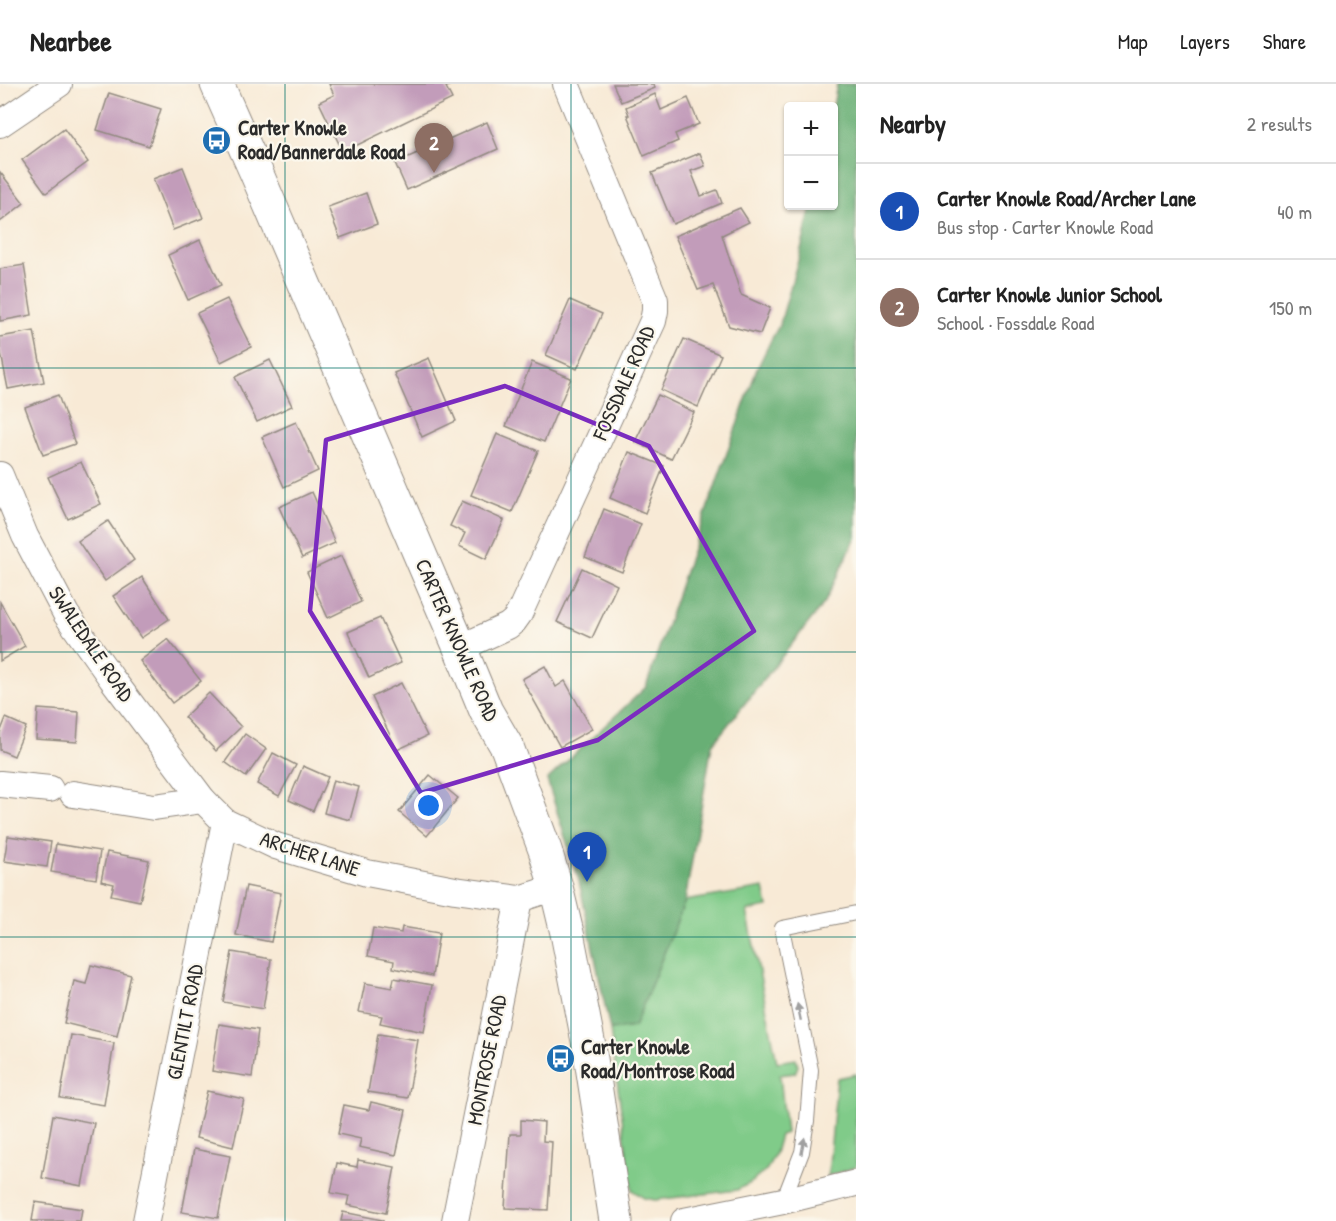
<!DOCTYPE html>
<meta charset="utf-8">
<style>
body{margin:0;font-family:"Patrick Hand",sans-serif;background:#f6f6f6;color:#222}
.controls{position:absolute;right:18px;top:18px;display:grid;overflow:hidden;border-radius:6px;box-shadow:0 2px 4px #0004}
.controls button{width:54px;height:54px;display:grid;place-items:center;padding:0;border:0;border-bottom:2px solid #e0e0e0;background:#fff;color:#222;font:30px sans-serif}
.you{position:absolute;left:429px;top:722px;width:21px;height:21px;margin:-15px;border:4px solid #fff;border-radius:50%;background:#1a73e8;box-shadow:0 0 0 9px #1a73e833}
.badge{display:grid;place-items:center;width:39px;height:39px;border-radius:50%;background:#2563eb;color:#fff;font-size:20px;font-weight:700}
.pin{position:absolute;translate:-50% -50px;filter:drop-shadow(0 2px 3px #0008)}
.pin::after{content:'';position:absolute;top:32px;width:21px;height:18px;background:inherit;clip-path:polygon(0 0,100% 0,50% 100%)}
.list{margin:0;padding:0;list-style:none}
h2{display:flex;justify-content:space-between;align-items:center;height:78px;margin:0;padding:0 24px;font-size:26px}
h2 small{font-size:20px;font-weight:400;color:#767676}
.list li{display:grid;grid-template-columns:39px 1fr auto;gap:18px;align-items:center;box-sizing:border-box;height:96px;padding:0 24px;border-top:2px solid #e0e0e0}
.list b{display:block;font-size:22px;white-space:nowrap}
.list p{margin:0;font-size:20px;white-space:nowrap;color:#767676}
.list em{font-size:20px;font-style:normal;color:#767676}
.map{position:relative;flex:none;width:856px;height:1137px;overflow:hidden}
header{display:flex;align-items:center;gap:36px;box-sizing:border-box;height:84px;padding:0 30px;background:#fff;border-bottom:2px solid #e0e0e0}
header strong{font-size:28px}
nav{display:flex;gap:33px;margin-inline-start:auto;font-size:21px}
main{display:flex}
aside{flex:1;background:#fff}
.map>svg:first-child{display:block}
.green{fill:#80cb89;stroke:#567b5a;stroke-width:1.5}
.forest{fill:#68af75;stroke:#4a6d50;stroke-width:1.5}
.building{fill:#c29cba}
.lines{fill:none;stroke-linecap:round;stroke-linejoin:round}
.service-casing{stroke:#928a80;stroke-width:16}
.minor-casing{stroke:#928a80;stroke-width:28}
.tertiary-casing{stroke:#928a80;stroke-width:35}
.service{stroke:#fff;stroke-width:14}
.minor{stroke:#fff;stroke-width:26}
.tertiary{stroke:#fff;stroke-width:33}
.oneway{fill:#a0a0a0}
.marked{fill:none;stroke:#7b2cbf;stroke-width:4.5;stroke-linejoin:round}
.grid{fill:none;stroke:#0f766e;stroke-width:1.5;stroke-opacity:0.55}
.labels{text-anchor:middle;stroke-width:4.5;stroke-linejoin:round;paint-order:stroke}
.poi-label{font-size:21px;font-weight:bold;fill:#2b2b2b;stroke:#fbf7ec;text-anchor:start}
.street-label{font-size:21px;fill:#2b2b2b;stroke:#fbf7ec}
</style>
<header>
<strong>Nearbee</strong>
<nav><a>Map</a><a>Layers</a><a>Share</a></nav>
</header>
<main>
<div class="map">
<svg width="856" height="1137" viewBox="0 0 856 1137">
<rect width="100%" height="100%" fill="#fbf7ec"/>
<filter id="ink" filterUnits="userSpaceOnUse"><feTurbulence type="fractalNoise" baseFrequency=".0167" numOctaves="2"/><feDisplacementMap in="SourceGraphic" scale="12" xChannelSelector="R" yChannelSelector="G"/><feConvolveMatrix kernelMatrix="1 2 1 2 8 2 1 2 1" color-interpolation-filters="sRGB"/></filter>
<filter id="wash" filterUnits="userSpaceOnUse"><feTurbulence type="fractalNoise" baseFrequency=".008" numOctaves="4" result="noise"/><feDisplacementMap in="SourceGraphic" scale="24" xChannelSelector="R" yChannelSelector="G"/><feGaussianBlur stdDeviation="1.35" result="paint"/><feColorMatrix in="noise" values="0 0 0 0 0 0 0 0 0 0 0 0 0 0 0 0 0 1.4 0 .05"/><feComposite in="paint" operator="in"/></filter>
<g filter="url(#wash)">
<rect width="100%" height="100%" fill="#f8ead6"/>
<g class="green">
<polygon points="764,804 768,823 747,827 777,978 796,975 798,982 795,989 780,991 786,1049 780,1051 775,1069 767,1085 752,1098 737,1106 655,1116 644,1114 632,1106 610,946 634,943 685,817"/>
<polygon points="856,990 856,1083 828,1092 837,994"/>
</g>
<polygon class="forest" points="837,0 856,0 856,453 825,518 712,661 685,817 634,943 610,946 579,797 547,696 646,603 683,493 756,287 771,256 780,240 803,158 811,122 834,122 833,22"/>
<g id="blocks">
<g class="building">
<polygon points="329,0 453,0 446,3 452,15 343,68 319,18 334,11"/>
<polygon points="613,0 654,0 655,4 621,18"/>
<polygon points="109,9 161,25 149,62 97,46"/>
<polygon points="655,10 661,26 688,14 699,40 675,50 678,57 644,72 627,31 629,31 626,23"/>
<polygon points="487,38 498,65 407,106 395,79"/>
<polygon points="64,45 88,78 46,109 22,76"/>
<polygon points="700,69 705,82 691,87 701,112 717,106 722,119 673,140 652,89"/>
<polygon points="183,83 203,134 173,146 153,95"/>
<polygon points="0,88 24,119 0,138"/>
<polygon points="366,109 377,140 340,154 328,123"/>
<polygon points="740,124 749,138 722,151 741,211 770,224 760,250 729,242 713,201 698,206 675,152"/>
<polygon points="200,156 221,201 188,216 168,171"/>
<polygon points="24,181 32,231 0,237 0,185"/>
<polygon points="227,215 251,263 221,278 197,229"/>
<polygon points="570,216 602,230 577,285 546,271"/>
<polygon points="34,247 44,298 8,305 0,264 0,253"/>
<polygon points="684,255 721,271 698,323 661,306"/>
<polygon points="429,274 456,337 422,353 394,289"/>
<polygon points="270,276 292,322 257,338 235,293"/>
<polygon points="532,278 571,294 544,358 506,342"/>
<polygon points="58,311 75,360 43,371 25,323"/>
<polygon points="658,311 694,328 671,375 635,358"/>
<polygon points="296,338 318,387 284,403 262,353"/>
<polygon points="497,350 538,367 512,428 471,411"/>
<polygon points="629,368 664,382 645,429 610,414"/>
<polygon points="81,378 101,420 68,435 48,393"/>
<polygon points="312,408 335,459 302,474 279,423"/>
<polygon points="462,417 504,436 486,475 459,462 465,449 450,442"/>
<polygon points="604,425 641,440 622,488 585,473"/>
<polygon points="108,437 134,476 105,497 78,457"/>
<polygon points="341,472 361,518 328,534 307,488"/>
<polygon points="582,484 617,501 592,554 557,538"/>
<polygon points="142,493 169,535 141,554 113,512"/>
<polygon points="0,518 25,562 0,577"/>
<polygon points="380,534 401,579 369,594 348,548"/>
<polygon points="168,555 201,597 172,619 140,577"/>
<polygon points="545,582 556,603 565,597 592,645 560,663 522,595"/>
<polygon points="401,599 427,652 397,666 372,613"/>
<polygon points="209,609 241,643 216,667 184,633"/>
<polygon points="38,625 79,628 77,658 36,655"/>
<polygon points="6,634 26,643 14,672 0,666 0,649"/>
<polygon points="245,650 266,665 246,693 225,678"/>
<polygon points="273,669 296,681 279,712 257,700"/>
<polygon points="303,682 328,693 313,727 289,716"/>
<polygon points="430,691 458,714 427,752 399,728"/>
<polygon points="333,696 359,703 350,736 324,729"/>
<polygon points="8,752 51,758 47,783 4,777"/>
<polygon points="56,760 100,767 96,795 51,788"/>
<polygon points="107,768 149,776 140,817 111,811 114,800 101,797"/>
<polygon points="246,802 281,809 271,858 236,851"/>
<polygon points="402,843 439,849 432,892 393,884 394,877 368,872 373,844 401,849"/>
<polygon points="232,868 271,875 263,925 223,918"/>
<polygon points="91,881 131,891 117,952 64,939 74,897 86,900"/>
<polygon points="394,894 432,901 424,948 380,939 382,932 359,928 365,899 392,904"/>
<polygon points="219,940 258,946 252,993 212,987"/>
<polygon points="378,950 418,956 408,1014 368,1008"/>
<polygon points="71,951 114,959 104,1021 60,1014"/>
<polygon points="207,1007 244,1015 233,1063 196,1054"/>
<polygon points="371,1018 406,1026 396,1071 359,1063 361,1055 338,1050 344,1021 369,1026"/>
<polygon points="53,1031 94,1039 82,1102 42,1094"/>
<polygon points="521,1036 544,1038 543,1057 552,1058 548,1126 505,1124 510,1050 521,1050"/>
<polygon points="194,1065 230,1072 218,1134 182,1128"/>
<polygon points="358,1076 395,1083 386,1129 347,1121 349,1112 331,1109 337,1079 357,1083"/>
<polygon points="35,1118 82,1125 80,1137 32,1137"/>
<polygon points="343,1128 383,1136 383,1137 341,1137"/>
</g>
</g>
</g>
<g filter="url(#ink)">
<use href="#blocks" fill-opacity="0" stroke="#928a80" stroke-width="1.5"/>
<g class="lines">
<defs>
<polyline id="service" points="783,1117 802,1068 807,1037 811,986 782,844 856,829"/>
<g id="minor">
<polyline points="0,40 59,0"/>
<polyline points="0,391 25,452 66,530 112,595 203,716 225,738 276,762 367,789 455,806 519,815 556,803"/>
<polyline points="460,564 508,542 514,537 519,530 653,237 655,227 655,216 566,0"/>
<polyline points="0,700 50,705"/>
<polyline points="73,710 154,723 203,716"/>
<polyline points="146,1137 225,738"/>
<polyline points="455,1137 519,815"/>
<polyline points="684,1137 783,1117 856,1099"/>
</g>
<polyline id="tertiary" points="217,0 256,88 460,564 486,627 507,663 545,766 556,803 567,849 589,962 616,1137"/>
</defs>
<use href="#service" class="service-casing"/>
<use href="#minor" class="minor-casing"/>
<use href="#tertiary" class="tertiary-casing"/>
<use href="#service" class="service"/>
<use href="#minor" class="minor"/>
<use href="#tertiary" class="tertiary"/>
</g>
<defs><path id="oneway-solid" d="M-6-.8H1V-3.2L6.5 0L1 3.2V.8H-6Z" transform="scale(1.5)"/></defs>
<g class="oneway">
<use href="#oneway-solid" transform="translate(799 928) rotate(-102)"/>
<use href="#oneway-solid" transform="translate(803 1062) rotate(-79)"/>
</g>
</g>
<path class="marked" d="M 505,302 L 649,362 L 754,547 L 598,656 L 421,709 L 310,527 L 326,356 Z"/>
<path class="grid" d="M 285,0 L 285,1137M 571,0 L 571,1137M 0,284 L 856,284M 0,568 L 856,568M 0,853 L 856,853"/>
<defs>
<symbol id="bus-disc" viewBox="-11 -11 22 22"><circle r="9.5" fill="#1f6fb2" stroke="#fbf7ec"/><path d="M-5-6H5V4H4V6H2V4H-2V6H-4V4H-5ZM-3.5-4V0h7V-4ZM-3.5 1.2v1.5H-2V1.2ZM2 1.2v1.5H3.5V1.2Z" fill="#fff"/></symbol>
</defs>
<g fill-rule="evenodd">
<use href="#bus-disc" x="200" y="40" width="33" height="33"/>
<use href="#bus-disc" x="544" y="958" width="33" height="33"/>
</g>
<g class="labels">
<g class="poi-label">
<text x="238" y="51">Carter Knowle<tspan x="238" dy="24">Road/Bannerdale Road</tspan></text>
<text x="581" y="970">Carter Knowle<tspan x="581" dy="24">Road/Montrose Road</tspan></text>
</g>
<g class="street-label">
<text transform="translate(624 299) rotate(-66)" y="7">FOSSDALE ROAD</text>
<text transform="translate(457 556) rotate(66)" y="7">CARTER KNOWLE ROAD</text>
<text transform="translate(91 560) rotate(56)" y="7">SWALEDALE ROAD</text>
<text transform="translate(310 770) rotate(18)" y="7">ARCHER LANE</text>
<text transform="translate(185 938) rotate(-79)" y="7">GLENTILT ROAD</text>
<text transform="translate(487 976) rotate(-79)" y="7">MONTROSE ROAD</text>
</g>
</g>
</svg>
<div class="controls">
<button>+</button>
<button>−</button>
</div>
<div class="you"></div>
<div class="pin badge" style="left:587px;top:798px;background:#1a4fb4">1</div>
<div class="pin badge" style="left:434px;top:89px;background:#8d6e63">2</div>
</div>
<aside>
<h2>Nearby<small>2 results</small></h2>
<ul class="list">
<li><span class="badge" style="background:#1a4fb4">1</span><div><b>Carter Knowle Road/Archer Lane</b><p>Bus stop · Carter Knowle Road</p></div><em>40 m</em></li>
<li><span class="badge" style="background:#8d6e63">2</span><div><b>Carter Knowle Junior School</b><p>School · Fossdale Road</p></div><em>150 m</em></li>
</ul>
</aside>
</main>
